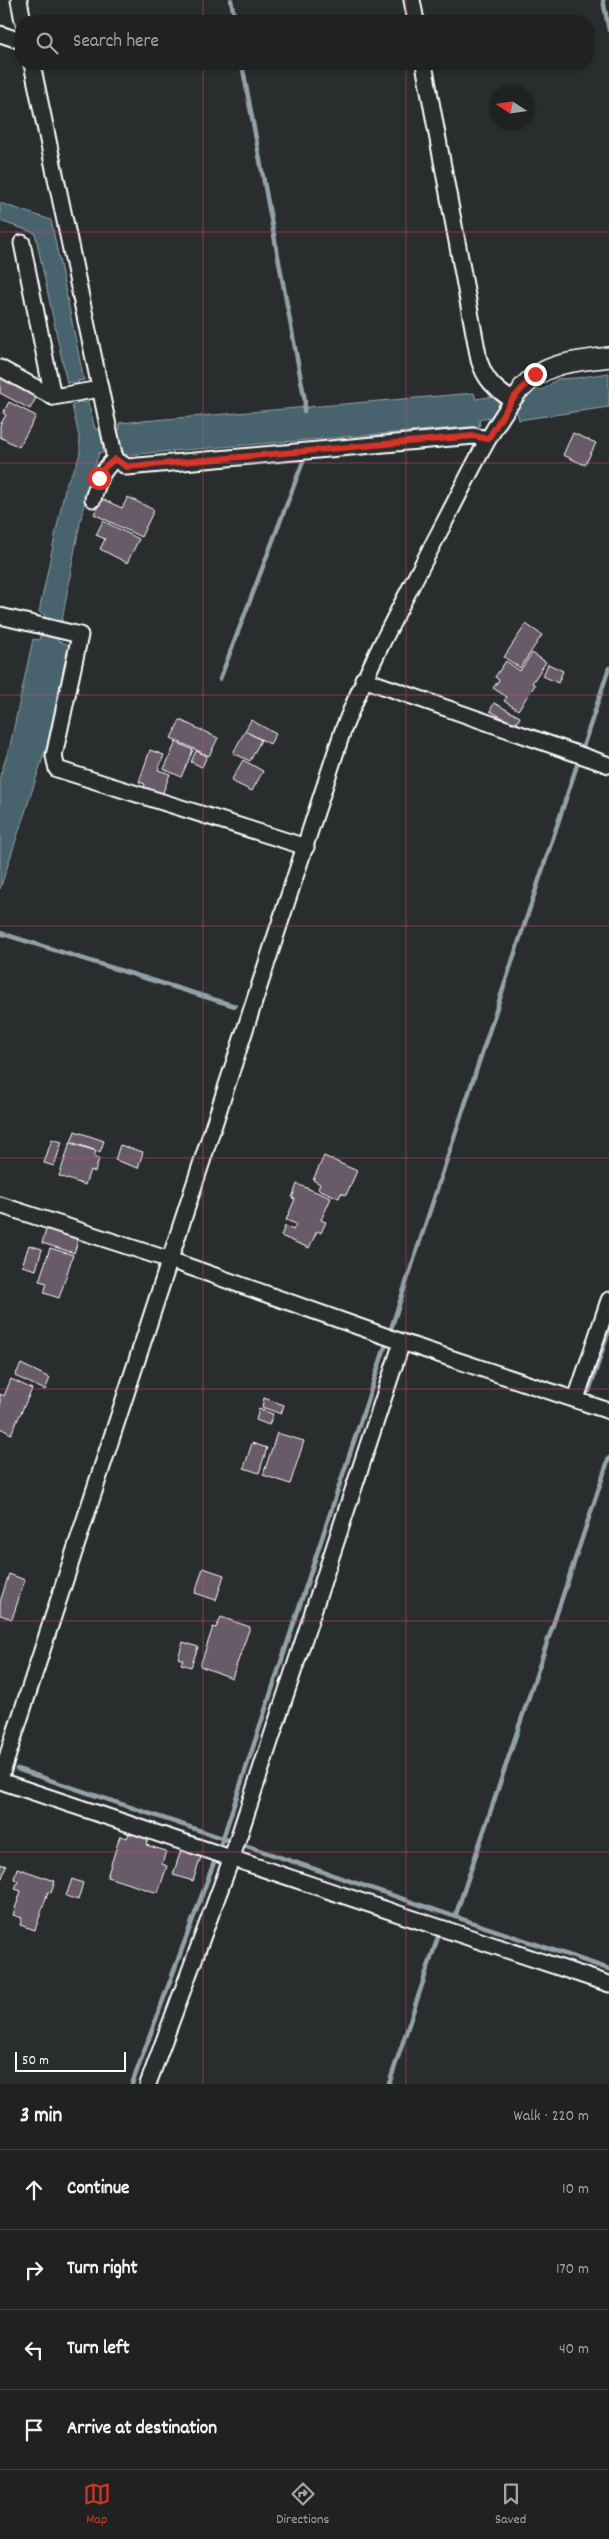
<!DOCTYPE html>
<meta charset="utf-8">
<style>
body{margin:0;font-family:Dekko,sans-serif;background:#282a2a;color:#f1f3f6}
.compass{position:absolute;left:489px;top:85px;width:45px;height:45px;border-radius:50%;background:#202222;box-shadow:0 1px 4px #0004;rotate:282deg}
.scale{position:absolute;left:15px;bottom:12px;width:111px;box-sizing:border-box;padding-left:5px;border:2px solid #fff;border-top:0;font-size:14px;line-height:18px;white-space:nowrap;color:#fff;-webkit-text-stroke:4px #2a2d2e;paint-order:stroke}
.stop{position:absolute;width:15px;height:15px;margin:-11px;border:4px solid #d93025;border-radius:50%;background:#fff}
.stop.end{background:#d93025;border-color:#fff;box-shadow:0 1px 5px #0008}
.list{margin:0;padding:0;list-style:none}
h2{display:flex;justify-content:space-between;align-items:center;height:65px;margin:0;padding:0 20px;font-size:21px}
h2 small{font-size:16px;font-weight:400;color:#a2a4a5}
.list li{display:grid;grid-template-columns:32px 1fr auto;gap:15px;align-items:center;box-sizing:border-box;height:80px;padding:0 20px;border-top:1px solid #3d3f40}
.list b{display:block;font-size:19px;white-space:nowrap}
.list em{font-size:16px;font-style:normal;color:#a2a4a5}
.icon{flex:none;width:28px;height:28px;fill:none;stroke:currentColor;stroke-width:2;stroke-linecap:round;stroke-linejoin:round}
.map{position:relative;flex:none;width:609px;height:2084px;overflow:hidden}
.search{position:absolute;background:#202222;box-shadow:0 1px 4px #0004;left:15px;right:15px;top:15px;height:55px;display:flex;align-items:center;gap:12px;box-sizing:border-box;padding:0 18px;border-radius:20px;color:#a2a4a5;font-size:19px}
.sheet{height:385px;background:#202222}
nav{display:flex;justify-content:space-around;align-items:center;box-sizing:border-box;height:70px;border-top:1px solid #3d3f40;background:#202222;font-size:14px;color:#a2a4a5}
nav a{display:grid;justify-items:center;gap:2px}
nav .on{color:#d93025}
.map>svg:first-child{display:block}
.water{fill:#4a646e;stroke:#92a2a8}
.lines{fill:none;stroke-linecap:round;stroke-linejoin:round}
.stream{stroke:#92a2a8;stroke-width:4.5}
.building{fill:#675a67;stroke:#fff}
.minor-casing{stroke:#fff;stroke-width:19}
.tertiary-casing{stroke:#fff;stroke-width:22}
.minor{stroke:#2a2d2e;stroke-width:15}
.tertiary{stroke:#2a2d2e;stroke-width:19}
.route{stroke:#d93025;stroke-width:6}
.grid{fill:none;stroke:#ce467c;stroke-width:1;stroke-opacity:0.55}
</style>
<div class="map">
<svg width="609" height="2084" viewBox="0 0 609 2084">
<rect width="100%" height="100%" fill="#2a2d2e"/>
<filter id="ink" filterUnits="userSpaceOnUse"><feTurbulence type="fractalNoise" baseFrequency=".02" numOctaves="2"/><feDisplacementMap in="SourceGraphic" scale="10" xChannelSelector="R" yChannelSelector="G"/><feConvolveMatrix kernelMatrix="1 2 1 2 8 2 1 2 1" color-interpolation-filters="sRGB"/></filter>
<g filter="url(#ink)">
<path class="water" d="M 0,203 L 51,220 L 84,380 L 78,381 L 82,403 L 88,402 L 95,429 L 120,429 L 119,423 L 474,393 L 476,399 L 544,389 L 557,379 L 575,378 L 609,373 L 609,407 L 519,420 L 517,413 L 479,419 L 480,426 L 124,455 L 123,450 L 99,453 C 78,513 71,578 58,641 L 69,645 L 47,745 L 0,889 L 0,776 L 10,746 L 33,639 L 39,640 L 45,615 L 39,612 L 66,484 C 71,473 79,463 80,451 C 81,440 74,416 72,405 L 78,403 L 73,382 L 67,383 L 35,233 L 0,221 Z"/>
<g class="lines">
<g class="stream">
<polyline points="231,0 235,21"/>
<polyline points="603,0 609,30"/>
<polyline points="242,64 305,401 304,411"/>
<polyline points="220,679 304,459"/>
<polyline points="0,933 235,1006"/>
<polyline points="589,1391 609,1330"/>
<polyline points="17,1769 231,1841"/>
<polyline points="247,1846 609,1969"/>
<polyline points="455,1917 609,1458"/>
<polyline points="132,2084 223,1838 609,668"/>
<polyline points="389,2084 438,1937"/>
</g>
</g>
<g class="building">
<polygon points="0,373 38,394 30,409 0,393"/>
<polygon points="9,402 36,416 19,447 0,437 0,425 6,415 3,413"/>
<polygon points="573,433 596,443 585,465 563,455"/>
<polygon points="128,497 154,510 141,537 94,514 102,499 122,508"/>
<polygon points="103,521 139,539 127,563 100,549 105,539 96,535"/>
<polygon points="526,624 542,635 520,668 504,657"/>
<polygon points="532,653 546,662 532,683 535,685 518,710 504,701 507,697 493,688 499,680 495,677 506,661 520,671"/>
<polygon points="548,664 563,671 558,683 543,676"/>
<polygon points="494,703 520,717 516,725 490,711"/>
<polygon points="180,720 218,738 209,756 171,738"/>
<polygon points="251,720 276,734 270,744 245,731"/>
<polygon points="245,731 261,740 250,761 233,753"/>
<polygon points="176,742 193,750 181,777 164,769"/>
<polygon points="150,750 164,755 158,770 170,774 162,795 144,788 145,784 139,782"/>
<polygon points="196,751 207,756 202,767 191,762"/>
<polygon points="243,760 263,771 252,791 231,781"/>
<polygon points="75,1131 104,1141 100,1152 71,1142"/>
<polygon points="52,1139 62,1142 54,1166 44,1163"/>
<polygon points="70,1143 96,1151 94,1157 99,1159 95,1172 90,1170 85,1185 59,1176"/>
<polygon points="120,1145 143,1152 138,1168 115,1160"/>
<polygon points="324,1156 357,1171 346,1195 341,1193 339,1198 318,1189 320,1184 313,1180"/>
<polygon points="297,1184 331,1198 321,1220 326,1222 321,1233 317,1231 309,1248 281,1236 285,1226 293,1230 296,1224 286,1220 295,1199 292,1198"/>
<polygon points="47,1227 79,1238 74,1253 42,1243"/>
<polygon points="29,1245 42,1249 36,1270 22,1266"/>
<polygon points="50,1248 73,1255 59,1298 44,1293 47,1283 39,1281"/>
<polygon points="21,1364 50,1378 45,1390 15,1376"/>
<polygon points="11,1379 32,1389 11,1434 0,1428 0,1394 4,1396"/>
<polygon points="264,1398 284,1405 281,1414 262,1407"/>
<polygon points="259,1409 273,1414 269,1425 256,1420"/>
<polygon points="277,1433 304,1441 290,1484 263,1475"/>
<polygon points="252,1443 267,1448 259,1473 244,1468"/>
<polygon points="203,1568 224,1575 216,1600 195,1593"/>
<polygon points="9,1574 25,1580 12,1619 0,1615 0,1602"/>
<polygon points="221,1617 250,1627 232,1678 200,1666 213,1627 216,1628"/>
<polygon points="183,1642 198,1647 191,1667 181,1664 183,1660 178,1658"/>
<polygon points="131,1828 150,1834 146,1845 166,1851 162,1864 167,1866 158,1893 107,1877 120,1836 127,1838"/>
<polygon points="182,1847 202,1854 193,1881 173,1875"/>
<polygon points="0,1864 6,1866 0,1884"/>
<polygon points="17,1868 55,1881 51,1893 48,1892 35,1930 20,1925 22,1918 13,1915 21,1891 15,1889 18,1881 14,1879"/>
<polygon points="72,1879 83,1883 78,1900 66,1896"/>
</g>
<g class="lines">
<defs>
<g id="minor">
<polyline points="19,0 23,21"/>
<polyline points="412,0 416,21"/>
<polyline points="0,34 21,41"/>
<polyline points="32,64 115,459 127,467 474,436 488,439"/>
<path d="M 424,64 L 479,360 C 485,380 495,389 512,400"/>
<polyline points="22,243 53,397"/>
<polyline points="0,368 53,397 100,389"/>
<path d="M 93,499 C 98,482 101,471 115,459"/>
<polyline points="0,616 80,635 54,756 57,769 306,847"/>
<polyline points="363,679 609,765"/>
<polyline points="0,1205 170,1260 402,1342 609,1411"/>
<polyline points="576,1399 609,1300"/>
<path d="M 0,1779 L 343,730 C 371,659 408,593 443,525 C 468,478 490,428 523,387"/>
<polyline points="0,1781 609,1984"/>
<polyline points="148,2084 232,1857 402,1342"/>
</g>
<path id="tertiary" d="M 523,387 C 547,361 576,362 609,357"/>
</defs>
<use href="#minor" class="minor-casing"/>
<use href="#tertiary" class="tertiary-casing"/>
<use href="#minor" class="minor"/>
<use href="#tertiary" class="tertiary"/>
</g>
</g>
<g class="lines" filter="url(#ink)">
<polyline class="route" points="99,478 104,468 115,459 127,467 474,436 488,439 512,400 535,374"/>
</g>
<path class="grid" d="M 203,0 L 203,21M 406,0 L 406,21M 203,64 L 203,2084M 406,64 L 406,2084M 0,232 L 609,232M 0,463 L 609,463M 0,695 L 609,695M 0,926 L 609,926M 0,1158 L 609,1158M 0,1389 L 609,1389M 0,1621 L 609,1621M 0,1852 L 609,1852"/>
</svg>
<svg class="compass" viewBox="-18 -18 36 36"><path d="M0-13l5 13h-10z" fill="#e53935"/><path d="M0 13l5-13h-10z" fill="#a2a4a5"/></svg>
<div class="scale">50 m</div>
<div class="stop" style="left:99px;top:478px"></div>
<div class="stop end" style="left:535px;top:374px"></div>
<div class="search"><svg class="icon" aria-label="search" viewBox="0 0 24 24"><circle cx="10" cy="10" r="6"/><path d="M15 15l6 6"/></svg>Search here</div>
</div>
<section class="sheet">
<h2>3 min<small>Walk · 220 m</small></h2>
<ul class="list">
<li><svg class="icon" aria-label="ahead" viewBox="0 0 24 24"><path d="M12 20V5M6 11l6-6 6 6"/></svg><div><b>Continue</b></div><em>10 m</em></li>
<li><svg class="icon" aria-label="right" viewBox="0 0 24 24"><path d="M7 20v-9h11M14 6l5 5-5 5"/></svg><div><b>Turn right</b></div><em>170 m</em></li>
<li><svg class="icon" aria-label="left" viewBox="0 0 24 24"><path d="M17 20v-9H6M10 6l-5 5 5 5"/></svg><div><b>Turn left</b></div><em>40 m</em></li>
<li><svg class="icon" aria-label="arrive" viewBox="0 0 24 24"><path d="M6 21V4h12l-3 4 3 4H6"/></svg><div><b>Arrive at destination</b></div></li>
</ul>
</section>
<nav>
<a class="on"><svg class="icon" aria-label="map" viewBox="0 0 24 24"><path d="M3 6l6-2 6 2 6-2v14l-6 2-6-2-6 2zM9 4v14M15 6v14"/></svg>Map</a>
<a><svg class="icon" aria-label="directions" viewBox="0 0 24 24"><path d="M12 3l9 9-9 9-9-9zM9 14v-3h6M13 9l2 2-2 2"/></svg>Directions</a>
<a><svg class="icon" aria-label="saved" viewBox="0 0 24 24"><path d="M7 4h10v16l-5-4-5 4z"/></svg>Saved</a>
</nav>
